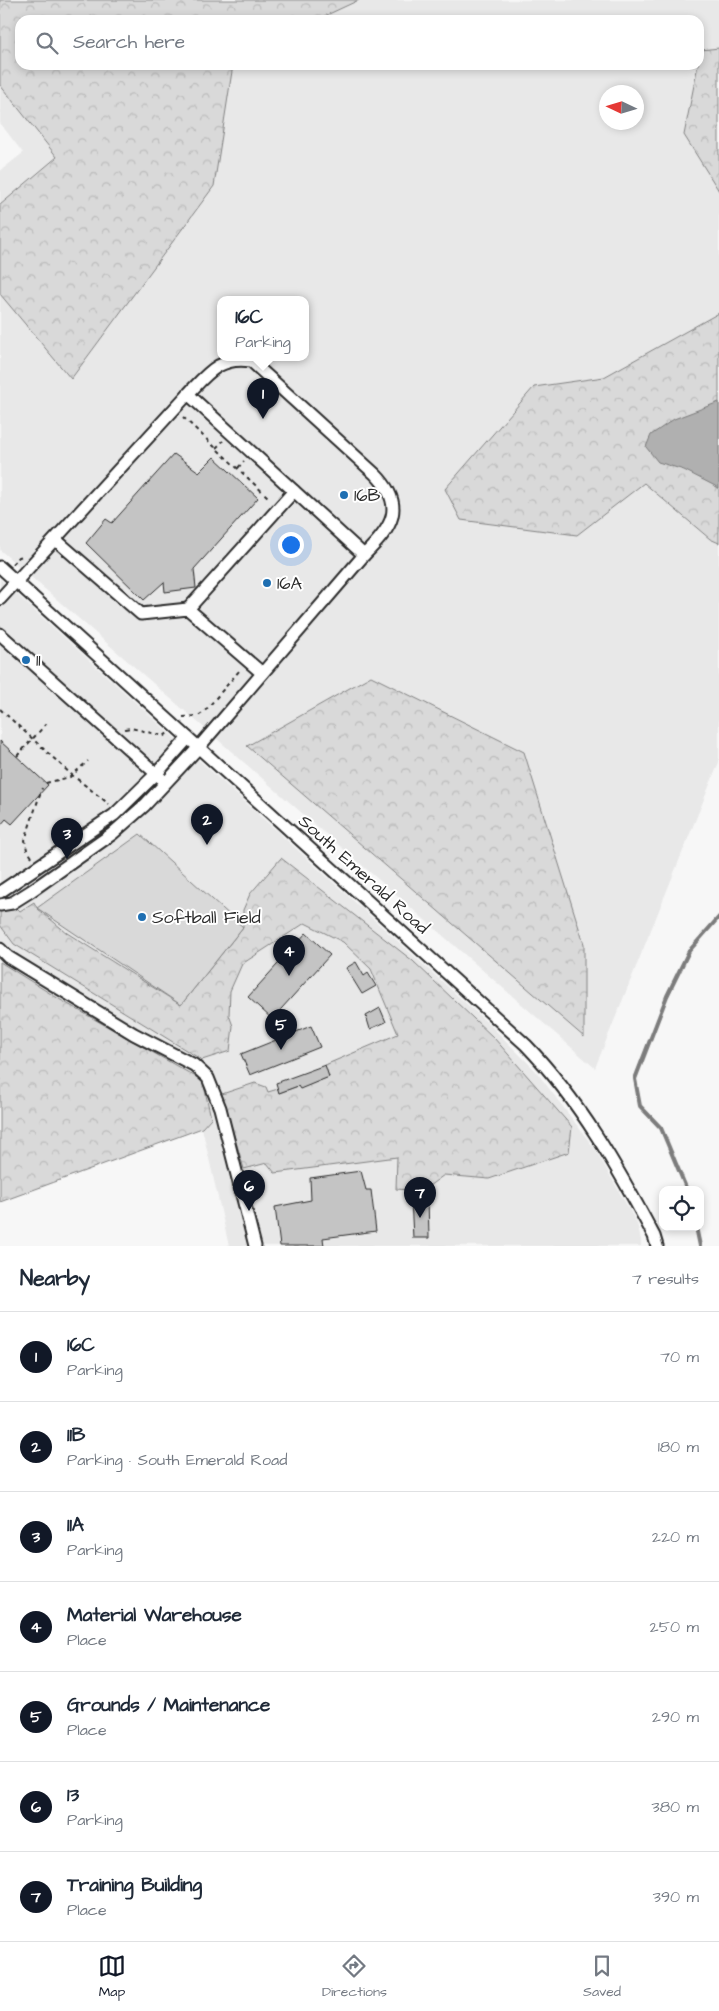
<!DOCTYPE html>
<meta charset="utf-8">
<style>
body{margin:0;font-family:"Architects Daughter",sans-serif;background:#f2f2f3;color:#1f2937}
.controls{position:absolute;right:15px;bottom:15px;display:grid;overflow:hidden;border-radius:10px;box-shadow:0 2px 8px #0003}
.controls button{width:45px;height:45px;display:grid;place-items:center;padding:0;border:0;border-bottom:1px solid #e0e1e3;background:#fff;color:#1f2937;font:25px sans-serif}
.compass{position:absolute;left:599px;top:85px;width:45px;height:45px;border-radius:50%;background:#fff;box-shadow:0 2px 8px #0003;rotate:274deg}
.you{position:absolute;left:290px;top:544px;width:18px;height:18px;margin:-12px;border:4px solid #fff;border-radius:50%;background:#1a73e8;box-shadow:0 0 0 8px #1a73e833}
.badge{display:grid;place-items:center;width:32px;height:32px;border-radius:50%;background:#111827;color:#fff;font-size:16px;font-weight:700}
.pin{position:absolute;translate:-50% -41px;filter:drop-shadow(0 1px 2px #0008)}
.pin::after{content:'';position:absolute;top:26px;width:18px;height:15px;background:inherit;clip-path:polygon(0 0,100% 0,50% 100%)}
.popup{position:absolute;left:217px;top:296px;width:92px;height:65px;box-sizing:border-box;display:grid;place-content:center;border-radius:10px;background:#fff;filter:drop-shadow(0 1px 4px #0005);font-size:16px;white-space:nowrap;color:#747a83}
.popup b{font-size:19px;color:#1f2937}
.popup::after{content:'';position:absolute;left:50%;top:100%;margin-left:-10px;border:10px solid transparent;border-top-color:#fff}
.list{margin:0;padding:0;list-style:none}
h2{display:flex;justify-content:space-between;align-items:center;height:65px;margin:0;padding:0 20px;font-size:21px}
h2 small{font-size:16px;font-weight:400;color:#747a83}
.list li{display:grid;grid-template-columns:32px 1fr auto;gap:15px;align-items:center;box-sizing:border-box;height:90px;padding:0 20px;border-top:1px solid #e0e1e3}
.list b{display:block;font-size:19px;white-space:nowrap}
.list p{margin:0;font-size:16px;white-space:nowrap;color:#747a83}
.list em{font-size:16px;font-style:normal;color:#747a83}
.icon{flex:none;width:28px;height:28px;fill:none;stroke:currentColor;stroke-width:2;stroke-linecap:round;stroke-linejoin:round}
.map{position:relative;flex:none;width:719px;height:1246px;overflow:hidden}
.search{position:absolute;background:#fff;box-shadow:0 2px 8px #0003;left:15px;right:15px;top:15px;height:55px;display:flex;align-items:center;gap:12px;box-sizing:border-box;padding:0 18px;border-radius:15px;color:#747a83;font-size:19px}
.sheet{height:695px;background:#fff}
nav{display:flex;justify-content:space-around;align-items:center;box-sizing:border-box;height:70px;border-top:1px solid #e0e1e3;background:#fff;font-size:14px;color:#747a83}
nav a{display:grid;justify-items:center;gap:2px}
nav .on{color:#111827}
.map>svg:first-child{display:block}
.built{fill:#e8e8e8;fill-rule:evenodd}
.forest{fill:url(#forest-crowns);stroke:#828282}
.garden{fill:#d9d9d9;stroke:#828282}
.water{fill:#b0b0b0;stroke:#7b7b7b}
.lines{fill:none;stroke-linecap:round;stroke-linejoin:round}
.stream{stroke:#7b7b7b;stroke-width:4}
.building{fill:#c4c4c4;stroke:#2b2b2b}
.minor-casing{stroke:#2b2b2b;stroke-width:15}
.path{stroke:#2b2b2b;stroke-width:2;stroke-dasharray:4 4;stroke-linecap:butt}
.minor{stroke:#fff;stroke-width:11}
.poi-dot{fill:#1f6fb2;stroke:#fff;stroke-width:2}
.labels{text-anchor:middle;stroke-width:4;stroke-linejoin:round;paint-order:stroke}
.poi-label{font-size:18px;fill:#2b2b2b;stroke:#fff;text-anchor:start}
.street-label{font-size:18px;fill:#2b2b2b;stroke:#fff}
</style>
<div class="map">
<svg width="719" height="1246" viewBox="0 0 719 1246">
<defs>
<pattern id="forest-crowns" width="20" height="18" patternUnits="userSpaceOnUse" patternTransform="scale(1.25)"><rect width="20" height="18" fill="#d9d9d9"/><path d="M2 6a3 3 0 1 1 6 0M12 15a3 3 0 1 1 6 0" fill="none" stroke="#bababa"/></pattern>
</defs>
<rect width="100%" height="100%" fill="#f7f7f7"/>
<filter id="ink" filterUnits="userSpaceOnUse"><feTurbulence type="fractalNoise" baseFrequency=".02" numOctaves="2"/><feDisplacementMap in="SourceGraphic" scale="10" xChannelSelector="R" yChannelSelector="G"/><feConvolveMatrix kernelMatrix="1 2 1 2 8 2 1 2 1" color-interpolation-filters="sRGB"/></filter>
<g filter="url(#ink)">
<g class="built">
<path d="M 0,0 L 719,0 L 719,762 L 595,1068 L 0,550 L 0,171 L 23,153 L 0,123 ZM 20,20 L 699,20 L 699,65 L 20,65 ZM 606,92 L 636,92 L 636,122 L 606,122 ZM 220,300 L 306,300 L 306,358 L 220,358 Z"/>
<polygon points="0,579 491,1026 535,1070 595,1149 637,1223 641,1240 641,1246 229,1246 202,1128 0,1202"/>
</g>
<g class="forest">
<polygon points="0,0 359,0 316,20 20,20 20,65 233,65 214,186 71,379 0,294 0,205 57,157 0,85"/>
<polygon points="719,48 719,191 684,135 701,50"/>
<polygon points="719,313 719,543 710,539 644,483 577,535 461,520 445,489 534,387 604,377"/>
<polygon points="371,676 524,752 584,944 584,1037 247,746"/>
<polygon points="281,858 413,961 494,1038 572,1127 569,1152 489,1179 444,1175 422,1191 396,1189 397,1157 275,1173 267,1163 244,1169 222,1094 255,1083 266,1087 268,1092 278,1089 279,1093 298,1086 300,1088 329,1077 325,1065 398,1034 371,969 343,942 305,923 242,964 230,991 229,1015 233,1026 230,1051 202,1060 14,944 0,925 0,905 12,903 20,911 34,902 37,908 67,933 181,1005 243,927 243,910 250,894"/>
<polygon points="0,962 59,999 203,1081 211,1118 202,1128 0,1202"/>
</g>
<polygon class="garden" points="140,834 243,927 181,1005 37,908"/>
<polygon class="water" points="719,402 719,488 684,470 658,462 646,447 651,435 674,419"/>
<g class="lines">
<g class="stream">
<polyline points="687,1190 661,1128 640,1106 635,1079 667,996 689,951 719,917"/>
<polyline points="696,1227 700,1246"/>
</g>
</g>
<g class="building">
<polygon points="174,454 199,472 214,457 258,498 194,569 196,588 165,592 164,582 144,600 86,543 106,519 112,523"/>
<polygon points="0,741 48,785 12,824 6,819 0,826"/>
<polygon points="306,933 330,955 272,1019 248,997"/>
<polygon points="356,962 364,976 368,973 376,986 362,994 346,968"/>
<polygon points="380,1008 386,1022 370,1029 366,1016"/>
<polygon points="311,1026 320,1047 250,1075 241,1054"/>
<polygon points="325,1065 329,1077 300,1089 298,1086 279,1093 276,1083"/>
<polygon points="361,1171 366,1190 371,1190 376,1231 323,1238 324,1246 280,1246 275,1207 311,1200 310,1178"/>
<polygon points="428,1197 429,1238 413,1238 411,1198"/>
</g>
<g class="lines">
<defs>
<g id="minor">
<path d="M 188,394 C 208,373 220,356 251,361 L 375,474 C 407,506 392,528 364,555"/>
<polyline points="56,540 141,614 188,609 262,673"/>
<path d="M 0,567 L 526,1045 C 580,1101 618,1168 654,1236 L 657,1246"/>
<polyline points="0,599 188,394 364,555 199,747 145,805 112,834 31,891 12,903 0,905"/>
<polyline points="188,609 294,491"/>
<polyline points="0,634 161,778"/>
<polyline points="0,892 114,815 157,773 188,738"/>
<polyline points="0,949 8,957 134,1034 194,1065 208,1078 220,1108 255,1246"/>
</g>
</defs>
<use href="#minor" class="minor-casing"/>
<g class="path">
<polyline points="183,417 270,499"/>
<polyline points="216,448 223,441"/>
<polyline points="238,468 244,461"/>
<polyline points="12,564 19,557 24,556"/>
<polyline points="0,709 72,775 109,804"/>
<polyline points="183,717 198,716 204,712 240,670"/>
<polyline points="125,729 131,728 164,736 168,733"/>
<polyline points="17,756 47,723"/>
<polyline points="46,783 70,777 88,761"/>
<polyline points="32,857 27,850 25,840 42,788"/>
</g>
<use href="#minor" class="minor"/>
</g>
</g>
<g class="poi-dot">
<circle cx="344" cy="495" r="5"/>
<circle cx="267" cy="583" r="5"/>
<circle cx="26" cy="660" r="5"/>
<circle cx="142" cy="917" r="5"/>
</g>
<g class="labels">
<g class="poi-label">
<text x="354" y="501">16B</text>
<text x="277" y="589">16A</text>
<text x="36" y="666">11</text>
<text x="152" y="923">Softball Field</text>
</g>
<g class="street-label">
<text transform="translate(364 874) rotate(42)" y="6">South Emerald Road</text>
</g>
</g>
</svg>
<div class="controls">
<button><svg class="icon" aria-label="locate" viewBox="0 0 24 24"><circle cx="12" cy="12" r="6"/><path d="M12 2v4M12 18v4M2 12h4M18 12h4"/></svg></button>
</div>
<svg class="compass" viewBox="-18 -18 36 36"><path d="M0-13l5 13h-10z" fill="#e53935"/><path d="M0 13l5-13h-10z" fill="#747a83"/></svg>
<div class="you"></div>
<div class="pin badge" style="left:263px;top:419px">1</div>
<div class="popup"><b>16C</b>Parking</div>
<div class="pin badge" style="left:207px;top:845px">2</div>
<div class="pin badge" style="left:67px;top:859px">3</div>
<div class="pin badge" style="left:289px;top:976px">4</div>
<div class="pin badge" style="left:281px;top:1050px">5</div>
<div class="pin badge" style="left:249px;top:1211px">6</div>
<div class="pin badge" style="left:420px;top:1218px">7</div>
<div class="search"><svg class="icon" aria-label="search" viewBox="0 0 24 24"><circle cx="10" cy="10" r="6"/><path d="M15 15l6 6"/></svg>Search here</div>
</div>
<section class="sheet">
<h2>Nearby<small>7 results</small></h2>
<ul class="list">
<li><span class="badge">1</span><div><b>16C</b><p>Parking</p></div><em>70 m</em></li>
<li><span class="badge">2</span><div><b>11B</b><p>Parking · South Emerald Road</p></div><em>180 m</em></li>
<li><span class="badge">3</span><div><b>11A</b><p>Parking</p></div><em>220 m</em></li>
<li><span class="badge">4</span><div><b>Material Warehouse</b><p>Place</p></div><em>250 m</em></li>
<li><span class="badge">5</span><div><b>Grounds / Maintenance</b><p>Place</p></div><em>290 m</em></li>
<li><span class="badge">6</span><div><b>13</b><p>Parking</p></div><em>380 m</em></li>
<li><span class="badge">7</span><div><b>Training Building</b><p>Place</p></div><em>390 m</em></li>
</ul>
</section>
<nav>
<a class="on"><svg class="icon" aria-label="map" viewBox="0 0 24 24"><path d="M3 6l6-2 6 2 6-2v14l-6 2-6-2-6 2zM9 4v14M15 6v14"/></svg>Map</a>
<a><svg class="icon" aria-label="directions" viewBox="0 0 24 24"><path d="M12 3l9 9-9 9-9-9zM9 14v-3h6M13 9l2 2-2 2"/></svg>Directions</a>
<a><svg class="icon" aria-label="saved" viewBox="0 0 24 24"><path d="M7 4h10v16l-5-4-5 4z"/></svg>Saved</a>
</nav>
